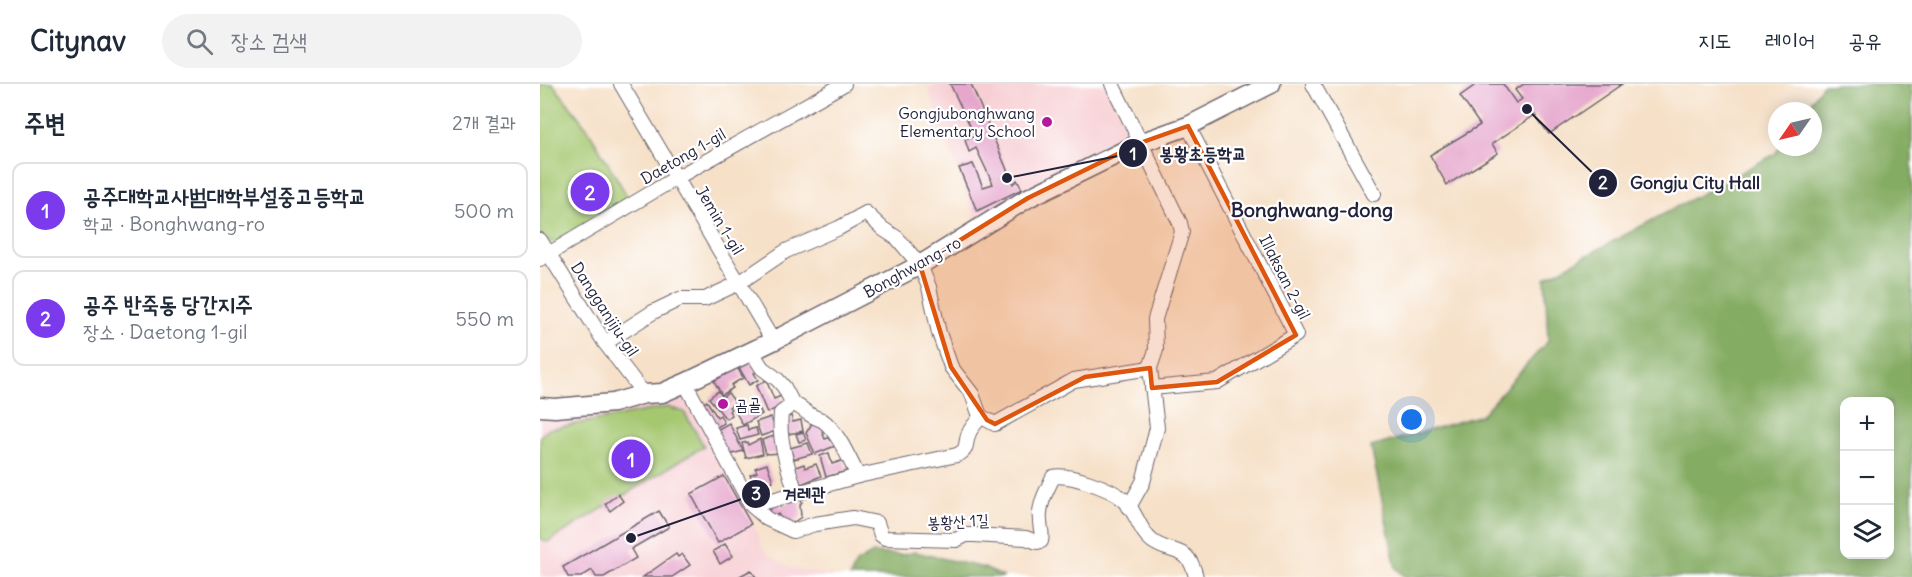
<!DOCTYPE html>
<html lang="ko">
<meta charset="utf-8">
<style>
body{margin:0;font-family:Delius,"Poor Story",sans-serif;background:#f2f2f3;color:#1f2937}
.controls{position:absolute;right:18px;bottom:18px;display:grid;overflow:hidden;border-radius:12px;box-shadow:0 3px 15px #0003}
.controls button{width:54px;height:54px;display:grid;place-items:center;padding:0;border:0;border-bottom:2px solid #e0e1e3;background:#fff;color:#1f2937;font:30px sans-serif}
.compass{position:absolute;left:1228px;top:18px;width:54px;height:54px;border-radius:50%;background:#fff;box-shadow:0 3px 15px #0003;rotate:236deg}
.you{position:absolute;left:872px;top:336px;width:21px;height:21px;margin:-15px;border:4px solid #fff;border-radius:50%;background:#1a73e8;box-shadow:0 0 0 9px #1a73e833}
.badge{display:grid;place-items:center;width:39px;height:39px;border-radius:50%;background:#7c3aed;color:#fff;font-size:20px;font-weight:700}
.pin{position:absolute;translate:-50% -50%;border:3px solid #fff;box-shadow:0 2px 6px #0006}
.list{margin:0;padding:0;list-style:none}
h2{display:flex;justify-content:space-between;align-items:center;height:78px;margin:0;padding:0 24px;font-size:26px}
h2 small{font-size:20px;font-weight:400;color:#747a83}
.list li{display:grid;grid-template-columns:39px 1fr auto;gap:18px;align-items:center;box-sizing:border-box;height:96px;margin:0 12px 12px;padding:0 12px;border:2px solid #e0e1e3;border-radius:12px}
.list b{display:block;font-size:22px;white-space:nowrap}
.list p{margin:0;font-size:20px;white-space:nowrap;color:#747a83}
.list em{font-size:20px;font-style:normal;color:#747a83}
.icon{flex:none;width:33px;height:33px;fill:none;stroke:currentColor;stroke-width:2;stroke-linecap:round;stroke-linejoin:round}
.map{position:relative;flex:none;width:1372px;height:493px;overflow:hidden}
header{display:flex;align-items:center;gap:36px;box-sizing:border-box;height:84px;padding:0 30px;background:#fff;border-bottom:2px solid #e0e1e3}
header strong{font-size:28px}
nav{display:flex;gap:33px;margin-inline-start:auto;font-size:21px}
.search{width:420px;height:54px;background:#f2f2f3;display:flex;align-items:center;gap:15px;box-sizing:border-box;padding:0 21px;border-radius:33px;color:#747a83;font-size:22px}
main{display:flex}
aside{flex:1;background:#fff}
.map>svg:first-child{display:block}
.built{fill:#f7cfd3}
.green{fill:#a5c770;stroke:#647456;stroke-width:1.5}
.forest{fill:#84ac62;stroke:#53674e;stroke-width:1.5;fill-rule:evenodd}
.building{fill:#e6a7cd}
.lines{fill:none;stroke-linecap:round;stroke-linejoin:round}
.minor-casing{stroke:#6c646c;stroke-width:16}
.major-casing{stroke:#6c646c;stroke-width:21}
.minor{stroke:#fff;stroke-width:14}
.major{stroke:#fff;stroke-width:18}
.marked{fill:#de560e;fill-opacity:0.2;stroke:#de560e;stroke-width:4.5;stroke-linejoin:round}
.poi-dot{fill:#b5179e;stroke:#fff;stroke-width:2}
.labels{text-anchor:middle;stroke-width:4.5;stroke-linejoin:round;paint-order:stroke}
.poi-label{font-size:16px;fill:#22223b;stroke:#fff;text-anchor:end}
.street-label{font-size:16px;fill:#22223b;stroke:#fff}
.quarter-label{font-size:20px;font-weight:bold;fill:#22223b;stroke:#fff}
.leader{fill:none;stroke:#22223b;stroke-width:2}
.callout-dot{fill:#22223b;stroke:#fff;stroke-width:2}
.mark-label{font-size:18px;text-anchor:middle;font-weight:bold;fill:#fff}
.callout-label{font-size:18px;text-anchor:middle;font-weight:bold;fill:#22223b;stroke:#fff;stroke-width:4.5;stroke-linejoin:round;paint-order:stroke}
</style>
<header>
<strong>Citynav</strong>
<div class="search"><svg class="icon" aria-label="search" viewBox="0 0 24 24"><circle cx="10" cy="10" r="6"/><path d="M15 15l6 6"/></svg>장소 검색</div>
<nav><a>지도</a><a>레이어</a><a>공유</a></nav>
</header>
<main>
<aside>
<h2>주변<small>2개 결과</small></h2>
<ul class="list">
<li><span class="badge">1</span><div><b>공주대학교사범대학부설중고등학교</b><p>학교 · Bonghwang-ro</p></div><em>500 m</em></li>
<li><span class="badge">2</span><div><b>공주 반죽동 당간지주</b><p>장소 · Daetong 1-gil</p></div><em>550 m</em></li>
</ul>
</aside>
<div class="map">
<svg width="1372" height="493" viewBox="0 0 1372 493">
<rect width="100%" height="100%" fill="#fff"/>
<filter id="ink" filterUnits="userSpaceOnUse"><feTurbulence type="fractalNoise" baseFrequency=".0167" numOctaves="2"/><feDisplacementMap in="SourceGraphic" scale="12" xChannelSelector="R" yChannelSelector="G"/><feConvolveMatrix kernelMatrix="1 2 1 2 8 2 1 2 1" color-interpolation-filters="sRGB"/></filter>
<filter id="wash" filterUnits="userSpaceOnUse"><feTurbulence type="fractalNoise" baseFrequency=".008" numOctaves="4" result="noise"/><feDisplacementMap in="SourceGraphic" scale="24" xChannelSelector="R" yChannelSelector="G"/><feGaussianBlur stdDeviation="1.35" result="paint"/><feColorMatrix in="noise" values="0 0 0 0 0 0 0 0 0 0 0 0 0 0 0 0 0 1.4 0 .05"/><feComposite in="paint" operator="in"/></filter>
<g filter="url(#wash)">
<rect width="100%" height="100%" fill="#f6e0c7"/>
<g class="built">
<polygon points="395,0 565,0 592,54 435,134 388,4"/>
<polygon points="144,306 206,418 222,463 226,469 251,484 298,493 0,493 0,324"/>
</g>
<g class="green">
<polygon points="0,0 13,0 47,44 89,115 17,159 5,156 0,149"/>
<polygon points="127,323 144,328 164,362 8,458 0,455 0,352 9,345"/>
</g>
<g class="forest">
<path d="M 1283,0 L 1372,0 L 1372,493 L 865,493 L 856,484 L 831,363 L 941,331 L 1008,257 L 1005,194 L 1235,70 L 1240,63 L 1273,63 L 1273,27 L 1265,27 ZM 1304,318 L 1350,318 L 1350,470 L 1304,470 Z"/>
<polygon points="375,468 444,484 464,493 310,493 316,479 333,469 362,471"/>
</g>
<g id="blocks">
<g class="building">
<polygon points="410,0 431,0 473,100 477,96 482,105 437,127 419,84 433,80 443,103 453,100 436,64 429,68 425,56 435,52"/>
<polygon points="937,0 963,0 976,19 982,15 975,6 984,0 1082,0 1009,50 995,31 952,60 958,69 907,101 890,71 940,41 920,12"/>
<polygon points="212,274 219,286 214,289 218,296 209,301 198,282"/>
<polygon points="197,283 203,294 191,301 193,304 182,311 174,297"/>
<polygon points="226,296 234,315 241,312 245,320 227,329 216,302"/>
<polygon points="178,307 183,313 188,309 195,318 189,323 191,325 189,327 192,331 186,335 169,314"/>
<polygon points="167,317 177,333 180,331 184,339 174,345 160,321"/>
<polygon points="204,322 207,328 218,322 222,330 203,341 195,327"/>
<polygon points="251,332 253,338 261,336 263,347 244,351 241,334"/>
<polygon points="231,333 236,347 221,352 216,338"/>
<polygon points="274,336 284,342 282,348 285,355 291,353 295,362 275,370 266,349"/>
<polygon points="189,339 203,367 188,371 175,347"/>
<polygon points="207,341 208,346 216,344 218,351 200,356 196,344"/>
<polygon points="263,348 266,356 259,358 256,350"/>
<polygon points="237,351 241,369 226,370 222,356"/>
<polygon points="220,355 223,370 206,374 202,359 207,358 208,361"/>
<polygon points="268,359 272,370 254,375 250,364"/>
<polygon points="289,369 292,380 304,376 307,387 286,393 280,372"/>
<polygon points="227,380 233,397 215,404 210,391 217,388 215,384"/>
<polygon points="264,380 265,384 276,380 281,392 259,401 253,384"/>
<polygon points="184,392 211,440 178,459 151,410"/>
<polygon points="78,410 83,417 70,427 65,420"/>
<polygon points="258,412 262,418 260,421 261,433 250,441 243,438 238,430 235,432 233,430 231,432 228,427 231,425 231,422 237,418 240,423"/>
<polygon points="119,427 129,443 91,465 96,474 64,493 56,493 52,486 41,493 28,493 23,483"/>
<polygon points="185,460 193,472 180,480 173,467"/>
<polygon points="136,470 138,473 142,470 150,481 132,493 103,493"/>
<polygon points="211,486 216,493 198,493"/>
</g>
</g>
</g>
<g filter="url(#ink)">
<use href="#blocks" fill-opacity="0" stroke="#6c646c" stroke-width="1.5"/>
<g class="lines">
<defs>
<g id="minor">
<polyline points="81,0 233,257"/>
<polyline points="572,0 640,139 642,148 615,235 616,266 610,284 617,344 603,398 589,423"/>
<polyline points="773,0 834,110"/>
<polyline points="0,156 65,259 104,310"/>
<polyline points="0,175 136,94 304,0"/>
<path d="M 65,259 L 113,228 L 140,215 L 165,215 L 199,199 L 246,167 L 299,144 L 326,129 L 343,145 L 357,154 L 380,181 L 389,203 L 399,249 L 411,283 L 432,310 L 440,332 C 438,338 431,343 429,349 C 424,359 430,365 417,371 L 318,392 L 229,417 L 216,418 L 208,415"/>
<path d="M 212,268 L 222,284 L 237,295 L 244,303 L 253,320 C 260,322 263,326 269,330 C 273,333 277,334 282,336 C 297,346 310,376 318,392"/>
<path d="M 145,299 L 211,421 L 227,435 L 253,447 L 275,440 L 313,434 L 337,439 L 341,451 L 345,454 L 416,456 L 426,451 L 434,451 L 486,454 L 497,458 L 501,457 C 503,449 500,444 500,437 C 498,421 507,406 513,393 C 529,389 571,405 583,415 C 596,426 599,447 612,457 C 632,472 648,459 656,493"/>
<polyline points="612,304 677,298 756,251 648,42"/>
<path d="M 253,320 L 241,329 C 238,357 248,383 256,409"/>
<polyline points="440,332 455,340 534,296 610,284"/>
</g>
<polyline id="major" points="0,323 15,324 73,319 104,310 122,309 145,299 233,257 380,181 488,114 600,59 648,42 731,0"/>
</defs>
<use href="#minor" class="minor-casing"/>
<use href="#major" class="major-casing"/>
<use href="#minor" class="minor"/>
<use href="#major" class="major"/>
</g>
</g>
<path class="marked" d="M 648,42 L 756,251 L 677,298 L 612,304 L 610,284 L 545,293 L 455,340 L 447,336 L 411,283 L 380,181 L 488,114 L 600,59 Z"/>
<g class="poi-dot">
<circle cx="507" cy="38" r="6"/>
<circle cx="183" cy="320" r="6"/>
</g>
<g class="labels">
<g class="poi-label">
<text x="495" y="35">Gongjubonghwang<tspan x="495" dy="18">Elementary School</tspan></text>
<text x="195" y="326" text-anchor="start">곰골</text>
</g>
<g class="street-label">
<text transform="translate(143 72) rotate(-30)" y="6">Daetong 1-gil</text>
<text transform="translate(180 136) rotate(59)" y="6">Jemin 1-gil</text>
<text transform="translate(372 183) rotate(-29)" y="6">Bonghwang-ro</text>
<text transform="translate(745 193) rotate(63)" y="6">Illaksan 2-gil</text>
<text transform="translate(65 225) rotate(57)" y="6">Dangganjiju-gil</text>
<text transform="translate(418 437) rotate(-3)" y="6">봉황산 1길</text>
</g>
<g class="quarter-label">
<text x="772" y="133">Bonghwang-dong</text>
</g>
</g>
<path class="leader" d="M467 94L593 69M987 25L1063 99M91 454L216 410"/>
<g class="callout-dot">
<circle cx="467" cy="94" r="6"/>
<circle cx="987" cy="25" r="6"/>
<circle cx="91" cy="454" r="6"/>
<circle cx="593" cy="69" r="15"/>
<circle cx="1063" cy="99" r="15"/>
<circle cx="216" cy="410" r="15"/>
</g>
<g class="mark-label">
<text x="593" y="76">1</text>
<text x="1063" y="105">2</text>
<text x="216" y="416">3</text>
</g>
<g class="callout-label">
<text x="663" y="76">봉황초등학교</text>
<text x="1155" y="105">Gongju City Hall</text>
<text x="264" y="416">겨레관</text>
</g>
</svg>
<div class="controls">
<button>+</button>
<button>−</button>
<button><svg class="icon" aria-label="layers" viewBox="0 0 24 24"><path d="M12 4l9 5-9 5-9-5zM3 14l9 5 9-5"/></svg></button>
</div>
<svg class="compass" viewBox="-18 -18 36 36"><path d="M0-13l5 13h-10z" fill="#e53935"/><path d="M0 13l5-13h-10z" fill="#747a83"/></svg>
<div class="you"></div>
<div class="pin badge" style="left:91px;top:375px">1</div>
<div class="pin badge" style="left:50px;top:108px">2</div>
</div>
</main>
